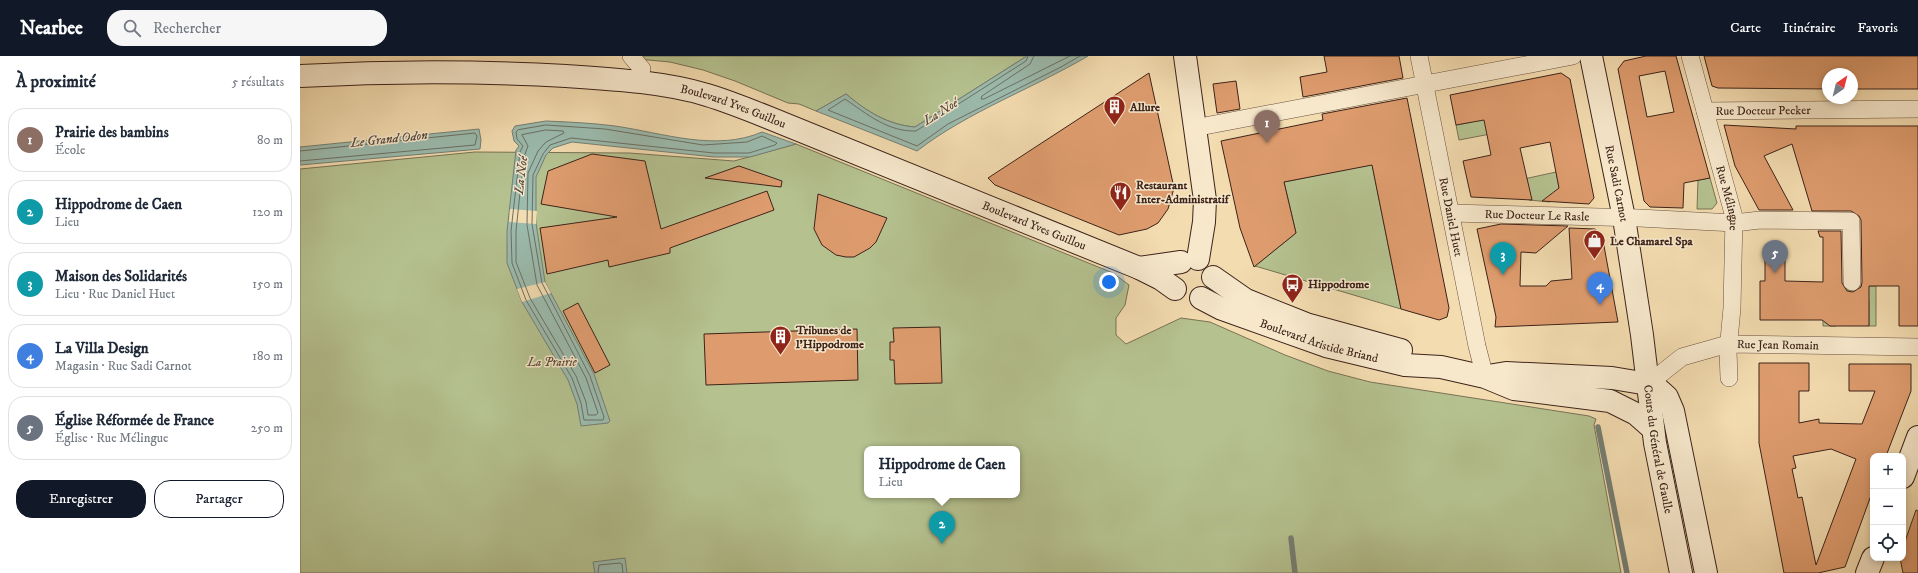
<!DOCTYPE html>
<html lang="fr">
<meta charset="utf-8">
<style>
body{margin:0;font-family:"IM FELL DW Pica",serif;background:#f6f6f7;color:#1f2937}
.controls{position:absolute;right:12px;bottom:12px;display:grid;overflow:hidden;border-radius:8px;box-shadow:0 2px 6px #0003}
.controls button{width:36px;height:36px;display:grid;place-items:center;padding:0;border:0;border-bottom:1px solid #e0e1e3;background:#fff;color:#1f2937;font:20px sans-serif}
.compass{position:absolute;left:1522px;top:12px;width:36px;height:36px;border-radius:50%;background:#fff;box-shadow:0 2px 6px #0003;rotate:35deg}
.you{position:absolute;left:809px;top:226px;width:14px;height:14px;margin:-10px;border:3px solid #fff;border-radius:50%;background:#1a73e8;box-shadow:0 0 0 6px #1a73e833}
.badge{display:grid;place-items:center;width:26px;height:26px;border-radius:50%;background:#111827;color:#fff;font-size:13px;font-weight:700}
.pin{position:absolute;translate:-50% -33px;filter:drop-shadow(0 1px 2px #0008)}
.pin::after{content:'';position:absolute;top:21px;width:14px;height:12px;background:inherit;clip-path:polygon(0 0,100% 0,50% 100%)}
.popup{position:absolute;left:564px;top:390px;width:156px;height:52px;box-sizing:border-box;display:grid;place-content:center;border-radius:8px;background:#fff;filter:drop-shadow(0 1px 3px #0005);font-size:13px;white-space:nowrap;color:#747a83}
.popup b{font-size:15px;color:#1f2937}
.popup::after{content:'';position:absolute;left:50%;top:100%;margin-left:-8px;border:8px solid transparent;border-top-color:#fff}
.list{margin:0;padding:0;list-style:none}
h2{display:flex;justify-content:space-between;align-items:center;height:52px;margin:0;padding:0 16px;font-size:17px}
h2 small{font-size:13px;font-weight:400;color:#747a83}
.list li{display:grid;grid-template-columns:26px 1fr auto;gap:12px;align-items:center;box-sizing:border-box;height:64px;margin:0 8px 8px;padding:0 8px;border:1px solid #e0e1e3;border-radius:16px}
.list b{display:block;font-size:15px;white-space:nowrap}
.list p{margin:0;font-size:13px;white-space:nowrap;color:#747a83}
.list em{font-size:13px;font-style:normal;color:#747a83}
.actions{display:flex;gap:8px;padding:12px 16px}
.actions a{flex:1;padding:9px 0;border:1px solid #111827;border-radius:16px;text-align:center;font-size:14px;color:#111827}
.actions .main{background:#111827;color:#fff}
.icon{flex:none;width:22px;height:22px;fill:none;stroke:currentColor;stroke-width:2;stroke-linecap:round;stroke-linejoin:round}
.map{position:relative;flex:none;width:1618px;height:517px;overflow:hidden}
header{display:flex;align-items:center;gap:24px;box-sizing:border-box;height:56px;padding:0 20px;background:#111827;color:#fff}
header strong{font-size:19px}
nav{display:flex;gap:22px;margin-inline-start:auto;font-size:14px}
.search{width:280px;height:36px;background:#f6f6f7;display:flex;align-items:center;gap:10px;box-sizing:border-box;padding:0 14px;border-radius:16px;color:#747a83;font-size:15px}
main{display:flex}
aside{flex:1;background:#fff}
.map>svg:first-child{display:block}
.green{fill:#b5c290;stroke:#797255;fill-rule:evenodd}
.water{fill:#9bbbae;stroke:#757e73}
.pier{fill:#f3dcb0}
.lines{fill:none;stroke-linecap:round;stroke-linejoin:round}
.shore{stroke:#6c6f64;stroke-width:1}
.stream{stroke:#757e73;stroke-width:5.5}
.building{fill:#de9c6e;stroke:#3d231a;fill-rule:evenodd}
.street-casing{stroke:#6a5140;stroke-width:18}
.secondary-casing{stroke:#3d231a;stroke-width:24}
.street{stroke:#f7e8cc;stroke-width:17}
.secondary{stroke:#f7e8cc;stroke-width:22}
.labels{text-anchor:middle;stroke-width:3;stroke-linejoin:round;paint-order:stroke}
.poi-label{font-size:12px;font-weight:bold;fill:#3d231a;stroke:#f7e8cc;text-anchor:start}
.street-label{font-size:12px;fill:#3d231a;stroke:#f7e8cc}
.park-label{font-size:12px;font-style:italic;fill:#5b4b38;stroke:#f7e8cc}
.water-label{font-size:13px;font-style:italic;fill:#54493f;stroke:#f7e8cc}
</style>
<header>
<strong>Nearbee</strong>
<div class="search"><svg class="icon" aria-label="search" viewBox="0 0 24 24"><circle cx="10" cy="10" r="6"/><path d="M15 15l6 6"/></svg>Rechercher</div>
<nav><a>Carte</a><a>Itinéraire</a><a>Favoris</a></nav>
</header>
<main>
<aside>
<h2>À proximité<small>5 résultats</small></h2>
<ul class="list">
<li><span class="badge" style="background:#8d6e63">1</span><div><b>Prairie des bambins</b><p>École</p></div><em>80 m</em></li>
<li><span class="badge" style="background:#0f9aa8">2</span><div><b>Hippodrome de Caen</b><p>Lieu</p></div><em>120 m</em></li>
<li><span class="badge" style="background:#0f9aa8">3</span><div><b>Maison des Solidarités</b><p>Lieu · Rue Daniel Huet</p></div><em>150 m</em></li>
<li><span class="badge" style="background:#3f7fe0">4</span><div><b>La Villa Design</b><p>Magasin · Rue Sadi Carnot</p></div><em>180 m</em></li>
<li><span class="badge" style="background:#6b7280">5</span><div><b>Église Réformée de France</b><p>Église · Rue Mélingue</p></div><em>250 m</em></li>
</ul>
<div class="actions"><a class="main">Enregistrer</a><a>Partager</a></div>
</aside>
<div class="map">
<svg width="1618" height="517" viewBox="0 0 1618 517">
<rect width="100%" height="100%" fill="#f3dcb0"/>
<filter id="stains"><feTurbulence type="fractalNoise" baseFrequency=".005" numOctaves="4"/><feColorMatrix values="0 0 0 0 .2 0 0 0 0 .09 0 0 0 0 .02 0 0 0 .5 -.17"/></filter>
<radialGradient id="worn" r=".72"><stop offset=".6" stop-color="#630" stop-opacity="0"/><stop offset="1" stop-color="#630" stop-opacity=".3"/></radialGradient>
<g class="green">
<path d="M 339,0 L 727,0 L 615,71 C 588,69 566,55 546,38 L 516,55 L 499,48 L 488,47 L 435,25 L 403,14 L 370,6 L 338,3 Z"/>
<polygon points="1197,57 1201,76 1159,84 1156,69 1172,66 1172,61"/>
<path d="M 496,88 L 813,217 L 829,229 L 825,249 L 816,262 L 816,279 L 826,288 L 881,262 L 910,266 L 985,299 L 1028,315 L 1070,326 L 1289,360 L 1296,363 L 1294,369 L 1321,517 L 0,517 L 0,113 L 175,96 L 329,97 L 434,105 ZM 567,393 L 717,393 L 717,439 L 567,439 Z"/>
<polygon points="1072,108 1101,253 955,210 996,177 984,126"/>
<polygon points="1256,116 1260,136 1250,142 1250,146 1229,144 1224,123"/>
<polygon points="1410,122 1417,147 1412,153 1397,153 1398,124"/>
<polygon points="1523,230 1576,230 1576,270 1569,270 1569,245 1537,244 1536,270 1523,270"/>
</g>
<g class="water">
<path d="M 727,0 L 788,0 C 732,33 669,55 617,95 L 516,55 L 546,38 C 566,55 588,69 615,71 Z"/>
<path d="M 246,65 C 269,66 292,67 315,70 C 363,77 416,96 462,76 L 496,88 L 450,101 L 414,101 L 272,86 L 253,92 L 246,99 L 236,121 L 236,167 L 245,226 L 294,318 L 310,365 L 308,367 L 281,370 L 277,348 L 268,324 L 222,246 L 207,207 L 207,175 L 216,94 L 219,90 L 214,85 L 212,75 L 215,70 Z"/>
<polygon points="179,73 181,84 180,93 0,109 0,91"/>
<polygon points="325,502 327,517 295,517 293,506"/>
</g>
<g class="pier">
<polygon points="210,153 237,155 236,168 209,166"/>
<polygon points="245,226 251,237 222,246 217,233"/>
</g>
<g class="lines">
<g class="shore">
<path d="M 728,0 L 726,5 L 616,75 C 588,76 567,58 545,43 L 528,54 L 617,90 L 648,68 L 761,11 L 780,0"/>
<polyline points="734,0 730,8 682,40 681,43 684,43 770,0"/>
<polygon points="246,69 305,73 403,89 447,86 462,80 477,87 475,89 449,97 414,97 271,82 250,89 243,98 233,119 232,168 242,227 290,320 304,361 303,364 284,364 281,347 272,322 226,244 212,207 211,175 220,96 223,90 217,83 216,76 218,74"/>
<polygon points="246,74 263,75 264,77 246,86 238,95 228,117 227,169 237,229 286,322 298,357 296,359 288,359 286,346 276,320 230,242 216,206 216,175 220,137 225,98 228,90 222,79"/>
<polyline points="0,95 175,77 177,80 175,89 0,105"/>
<polyline points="298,517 299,509 320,507 322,508 323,517"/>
</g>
<g class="stream">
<polyline points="1298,371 1327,517"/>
<polyline points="991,482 995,517"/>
</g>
</g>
<g class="building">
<polygon points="1024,0 1099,0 1103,22 1003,41 1000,21 1027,16"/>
<path d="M 1346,0 L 1376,0 L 1410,122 L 1384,127 L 1383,152 L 1350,151 L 1344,145 L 1318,13 L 1324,5 ZM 1365,15 L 1374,56 L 1347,61 L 1339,20 Z"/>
<polygon points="1404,0 1618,0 1618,33 1552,33 1552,18 1528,18 1528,33 1418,32 1412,30"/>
<polygon points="849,17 874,132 868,153 858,167 847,173 819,179 695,129 688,122"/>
<polygon points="1261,17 1270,23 1294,142 1289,148 1242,145 1259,132 1250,86 1220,92 1232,144 1171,141 1163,105 1191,99 1184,64 1156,69 1150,39"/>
<polygon points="936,25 940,53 917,57 913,28"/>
<polygon points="1107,42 1149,252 1147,261 1139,264 1101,253 1072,109 984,126 996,177 954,211 940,172 921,85 1023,64 1022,58"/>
<polygon points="1424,69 1496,73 1496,70 1618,70 1618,270 1599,270 1599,230 1569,230 1569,270 1530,270 1522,264 1460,264 1460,225 1465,225 1465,190 1485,190 1485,225 1523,226 1523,181 1520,181 1518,175 1541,175 1542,227 1547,235 1553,236 1561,231 1562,226 1561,164 1559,160 1551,155 1512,155 1492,88 1464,100 1493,154 1459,154 1435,110"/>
<polygon points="292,98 345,105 361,173 467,135 474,154 370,192 370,197 309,211 308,204 247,218 240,172 317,161 241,148 248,115"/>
<polygon points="439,110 482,125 481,131 405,122"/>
<polygon points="518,138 587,162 576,186 570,192 554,201 546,201 536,199 522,189 514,173"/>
<polygon points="1201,168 1268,170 1236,197 1221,196 1220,230 1246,230 1251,225 1272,223 1269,172 1295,173 1302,179 1318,266 1195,271 1196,261 1177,173"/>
<polygon points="278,247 310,309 295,317 263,255"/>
<polygon points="640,271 642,327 595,328 594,304 590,304 590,286 594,286 593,272"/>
<polygon points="557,273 558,324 406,329 404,278"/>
<path d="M 1459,307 L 1509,307 L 1509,335 L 1499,335 L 1499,367 L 1519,363 L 1519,367 L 1562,368 L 1575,335 L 1549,335 L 1549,308 L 1611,308 L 1611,335 L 1586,400 L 1573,400 L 1573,434 L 1545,511 L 1518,517 L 1484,517 L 1459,387 ZM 1531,393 L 1556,403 L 1516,509 L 1502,441 L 1498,442 L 1495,427 L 1492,413 L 1496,412 L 1493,400 Z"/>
<polygon points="1616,454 1618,455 1618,517 1603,517 1600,502 1603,502 1603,491"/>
</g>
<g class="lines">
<defs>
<g id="street">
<polyline points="331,0 342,13"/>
<path id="s1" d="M 1119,0 L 1177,290 L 1185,321"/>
<path id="s2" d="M 1390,0 L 1434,161 L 1432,252 L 1428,295 L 1429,322"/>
<path id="s3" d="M 1405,55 L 1618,53"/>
<polyline points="894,72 1273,0"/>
<path id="s4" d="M 1151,157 L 1339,162 L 1434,167 L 1460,164 L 1551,165 L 1552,226"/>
<path id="s5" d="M 1348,328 L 1382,301 L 1428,288 L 1618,291"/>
</g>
<g id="secondary">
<polyline points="885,0 905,144 904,166 898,203"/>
<path id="s6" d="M 1291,0 L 1324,162 L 1342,279 L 1355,387 L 1381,517"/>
<path id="s7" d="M 0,20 C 89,15 177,15 266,20 C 311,23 365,26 407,39 C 427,45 447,53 467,61 L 839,212 L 861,223 L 875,233"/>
<polyline points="839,212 881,206"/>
<polyline points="913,221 946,244 1006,268 1101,294"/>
<path id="s8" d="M 901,242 L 922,253 L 1026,290 L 1105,309 L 1141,311 L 1185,321 L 1214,333 L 1310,345 L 1336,358 L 1353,373"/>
<polyline points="1188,320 1206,317 1312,322 1348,328 1357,332 1367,341 1373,355 1406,517"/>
<polyline points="1603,421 1618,381"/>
<polyline points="1567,517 1573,502"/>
</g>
</defs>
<use href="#street" class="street-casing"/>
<use href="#secondary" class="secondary-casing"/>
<use href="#street" class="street"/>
<use href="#secondary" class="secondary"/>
</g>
<defs>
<symbol id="building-pin" viewBox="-11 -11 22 30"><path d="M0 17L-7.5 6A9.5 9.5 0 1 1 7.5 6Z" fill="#8f2418" stroke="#f7e8cc"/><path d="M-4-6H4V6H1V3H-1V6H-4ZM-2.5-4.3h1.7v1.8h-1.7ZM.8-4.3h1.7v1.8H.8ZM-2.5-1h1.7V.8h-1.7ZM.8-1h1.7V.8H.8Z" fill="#fff"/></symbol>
<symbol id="restaurant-pin" viewBox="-11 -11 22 30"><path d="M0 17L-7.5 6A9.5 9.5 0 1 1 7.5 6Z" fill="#8f2418" stroke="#f7e8cc"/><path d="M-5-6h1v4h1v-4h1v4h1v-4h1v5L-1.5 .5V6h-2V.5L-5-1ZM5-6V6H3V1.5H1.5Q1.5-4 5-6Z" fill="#fff"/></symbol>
<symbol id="shop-pin" viewBox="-11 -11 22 30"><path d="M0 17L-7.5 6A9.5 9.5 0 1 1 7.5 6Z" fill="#8f2418" stroke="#f7e8cc"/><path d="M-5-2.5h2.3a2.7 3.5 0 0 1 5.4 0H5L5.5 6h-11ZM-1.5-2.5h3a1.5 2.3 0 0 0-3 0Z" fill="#fff"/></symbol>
<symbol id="bus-pin" viewBox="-11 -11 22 30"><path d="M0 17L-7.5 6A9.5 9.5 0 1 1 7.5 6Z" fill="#8f2418" stroke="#f7e8cc"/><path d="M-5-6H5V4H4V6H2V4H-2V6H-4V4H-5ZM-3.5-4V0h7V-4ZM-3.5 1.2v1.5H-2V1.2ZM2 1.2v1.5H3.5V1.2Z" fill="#fff"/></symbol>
</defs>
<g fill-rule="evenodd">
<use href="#building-pin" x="802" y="38" width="25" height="34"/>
<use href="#restaurant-pin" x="808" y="124" width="25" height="34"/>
<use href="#shop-pin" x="1282" y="172" width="25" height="34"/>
<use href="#bus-pin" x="980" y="216" width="25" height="34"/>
<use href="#building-pin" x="468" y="268" width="25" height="34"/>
</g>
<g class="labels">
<g class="poi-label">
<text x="830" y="55">Allure</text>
<text x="836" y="133">Restaurant<tspan x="836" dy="14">Inter-Administratif</tspan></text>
<text x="1310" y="189">Le Chamarel Spa</text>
<text x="1008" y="232">Hippodrome</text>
<text x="496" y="278">Tribunes de<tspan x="496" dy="14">l'Hippodrome</tspan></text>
</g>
<g class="street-label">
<text dy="4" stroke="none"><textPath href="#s7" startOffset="437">Boulevard Yves Guillou</textPath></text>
<text dy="4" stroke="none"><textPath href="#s3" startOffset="58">Rue Docteur Pecker</textPath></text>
<text dy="4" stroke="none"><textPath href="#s6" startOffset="130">Rue Sadi Carnot</textPath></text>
<text dy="4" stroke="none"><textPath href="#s2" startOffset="147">Rue Mélingue</textPath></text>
<text dy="4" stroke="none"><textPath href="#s4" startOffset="86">Rue Docteur Le Rasle</textPath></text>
<text dy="4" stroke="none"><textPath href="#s1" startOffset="164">Rue Daniel Huet</textPath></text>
<text dy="4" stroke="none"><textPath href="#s7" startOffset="761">Boulevard Yves Guillou</textPath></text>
<text dy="4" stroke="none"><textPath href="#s8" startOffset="126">Boulevard Aristide Briand</textPath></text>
<text dy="4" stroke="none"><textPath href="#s5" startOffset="141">Rue Jean Romain</textPath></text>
<text dy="4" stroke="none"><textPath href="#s6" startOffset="399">Cours du Général de Gaulle</textPath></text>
</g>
<g class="park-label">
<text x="252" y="310">La Prairie</text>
</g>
<g class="water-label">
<text transform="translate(640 55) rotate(-32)" y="5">La Noé</text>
<text transform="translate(89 82) rotate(-6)" y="5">Le Grand Odon</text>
<text transform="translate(220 119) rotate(-83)" y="5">La Noé</text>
</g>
</g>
<rect width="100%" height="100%" filter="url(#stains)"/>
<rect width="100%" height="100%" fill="url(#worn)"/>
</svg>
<div class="controls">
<button>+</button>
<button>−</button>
<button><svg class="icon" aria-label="locate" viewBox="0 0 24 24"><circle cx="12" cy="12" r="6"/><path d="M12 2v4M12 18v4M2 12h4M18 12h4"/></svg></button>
</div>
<svg class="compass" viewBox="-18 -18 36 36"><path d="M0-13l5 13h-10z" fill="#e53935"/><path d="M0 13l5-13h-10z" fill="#747a83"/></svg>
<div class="you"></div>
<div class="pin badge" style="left:967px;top:87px;background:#8d6e63">1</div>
<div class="pin badge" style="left:642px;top:488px;background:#0f9aa8">2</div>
<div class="popup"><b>Hippodrome de Caen</b>Lieu</div>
<div class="pin badge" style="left:1203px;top:219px;background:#0f9aa8">3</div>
<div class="pin badge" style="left:1300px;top:249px;background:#3f7fe0">4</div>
<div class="pin badge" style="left:1475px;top:217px;background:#6b7280">5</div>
</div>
</main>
